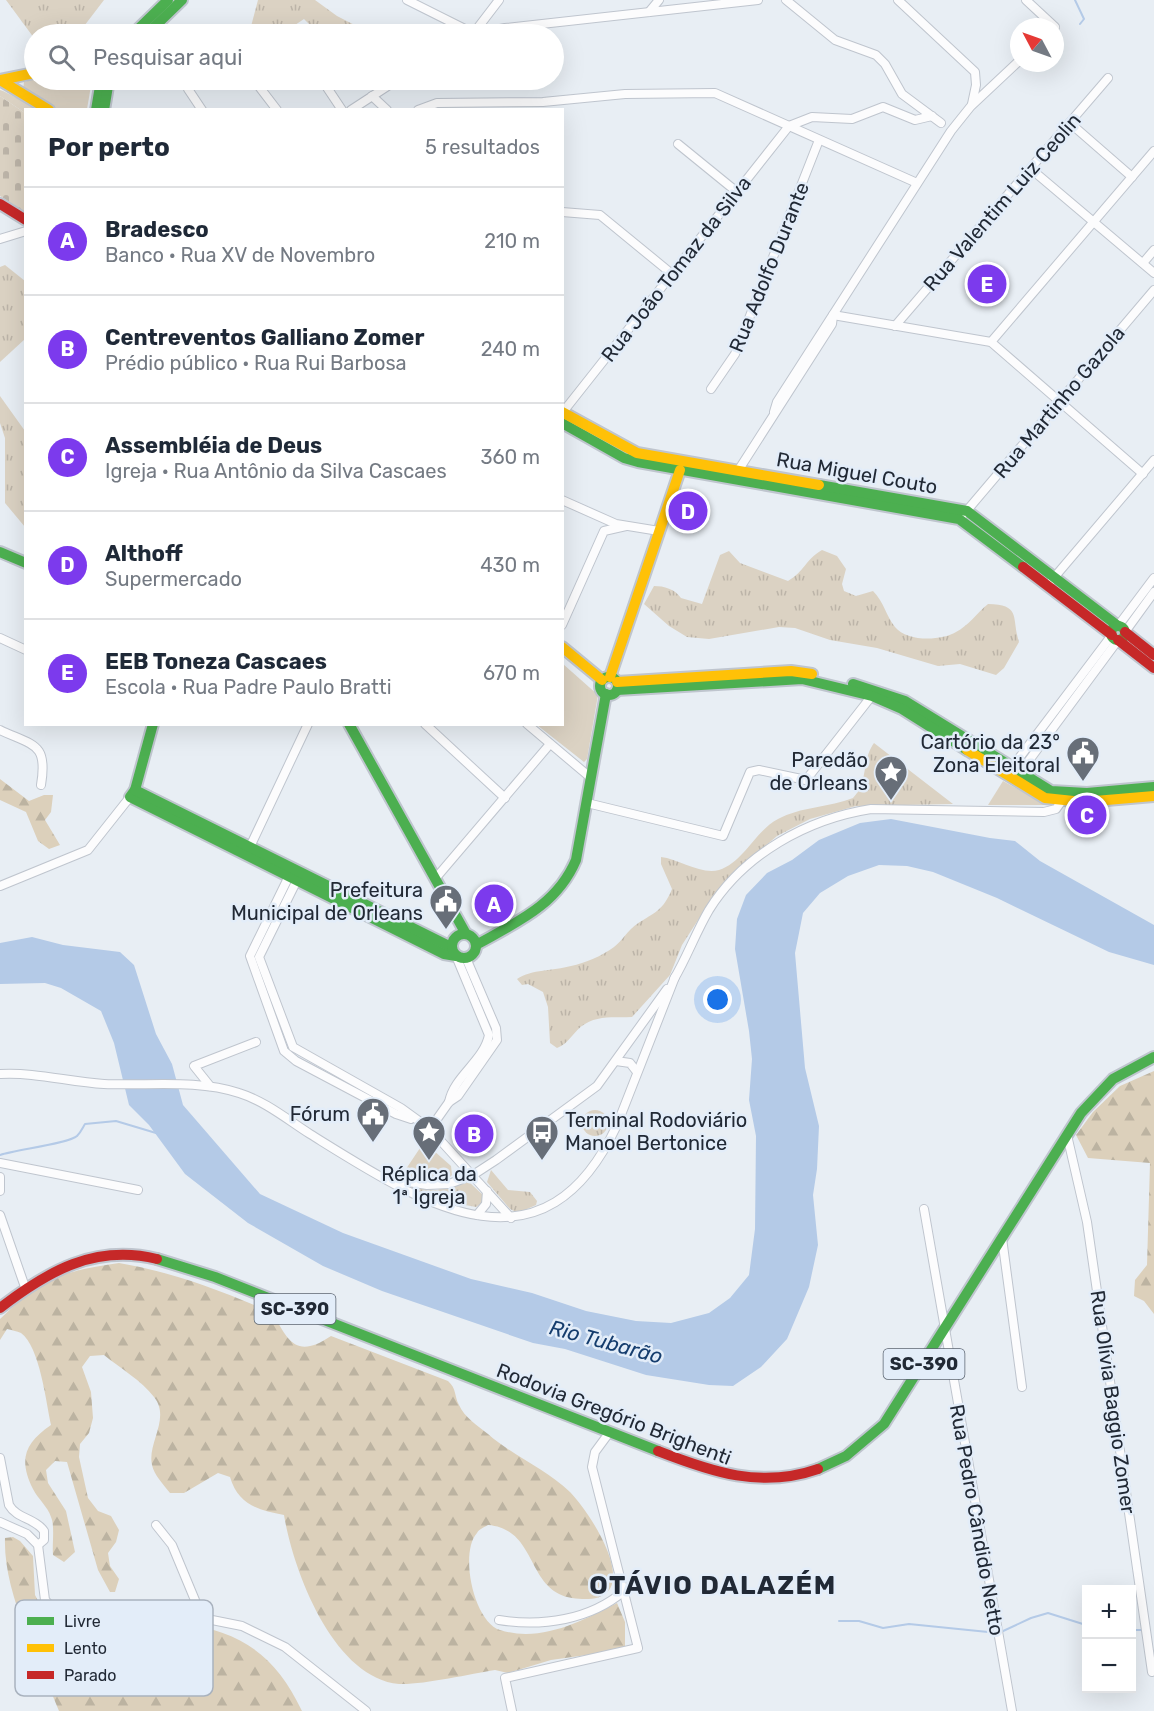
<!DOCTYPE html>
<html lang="pt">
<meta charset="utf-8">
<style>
body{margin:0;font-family:Rubik,sans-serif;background:#f6f6f7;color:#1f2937}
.controls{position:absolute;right:18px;bottom:18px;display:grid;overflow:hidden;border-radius:0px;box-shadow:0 6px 24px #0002}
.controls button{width:54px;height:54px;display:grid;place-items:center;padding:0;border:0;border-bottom:2px solid #e0e1e3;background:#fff;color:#1f2937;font:30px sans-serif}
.compass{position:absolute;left:1010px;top:18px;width:54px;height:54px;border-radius:50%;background:#fff;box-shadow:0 6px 24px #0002;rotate:311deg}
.you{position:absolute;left:718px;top:1000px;width:21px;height:21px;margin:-15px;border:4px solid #fff;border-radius:50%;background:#1a73e8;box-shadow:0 0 0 9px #1a73e833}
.badge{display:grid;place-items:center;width:39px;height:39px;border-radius:50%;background:#7c3aed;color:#fff;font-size:20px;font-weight:700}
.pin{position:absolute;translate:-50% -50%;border:3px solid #fff;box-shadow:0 2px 6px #0006}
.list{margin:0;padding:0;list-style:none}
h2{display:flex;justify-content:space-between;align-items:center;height:78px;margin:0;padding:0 24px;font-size:26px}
h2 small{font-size:20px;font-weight:400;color:#747a83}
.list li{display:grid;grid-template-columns:39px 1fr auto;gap:18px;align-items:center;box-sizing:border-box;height:108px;padding:0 24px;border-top:2px solid #e0e1e3}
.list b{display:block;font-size:22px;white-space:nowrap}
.list p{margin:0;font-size:20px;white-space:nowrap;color:#747a83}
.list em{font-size:20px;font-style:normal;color:#747a83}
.icon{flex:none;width:33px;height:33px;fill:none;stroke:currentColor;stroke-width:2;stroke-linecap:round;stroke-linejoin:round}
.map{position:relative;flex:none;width:1154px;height:1711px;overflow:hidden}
.search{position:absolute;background:#fff;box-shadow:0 6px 24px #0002;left:24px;top:24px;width:540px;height:66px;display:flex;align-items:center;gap:15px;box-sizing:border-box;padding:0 21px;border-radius:33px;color:#747a83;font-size:22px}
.panel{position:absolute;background:#fff;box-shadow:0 6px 24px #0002;left:24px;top:108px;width:540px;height:618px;border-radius:0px}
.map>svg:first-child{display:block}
.grass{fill:url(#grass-tufts)}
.forest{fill:url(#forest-firs)}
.cemetery{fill:url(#cemetery-stones)}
.park{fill:#dbd2c3}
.water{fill:#b4cae7}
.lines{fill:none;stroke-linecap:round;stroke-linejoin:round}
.stream{stroke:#b4cae7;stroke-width:2}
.street-casing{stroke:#bfc5ce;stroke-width:10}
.fast-casing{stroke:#bfc5ce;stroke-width:14}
.slow-casing{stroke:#bfc5ce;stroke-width:14}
.jam-casing{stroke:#bfc5ce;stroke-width:14}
.street{stroke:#fcfcfd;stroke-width:8}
.fast{stroke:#4caf50;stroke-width:10}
.slow{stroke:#ffc107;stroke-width:10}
.jam{stroke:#c62828;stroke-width:10}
.labels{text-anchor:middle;stroke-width:5;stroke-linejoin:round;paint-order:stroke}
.shield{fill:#e3edf9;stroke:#5b6470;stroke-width:1.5}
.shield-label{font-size:18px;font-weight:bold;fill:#212935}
.street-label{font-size:20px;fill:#212935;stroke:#e3edf9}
.poi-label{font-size:20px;fill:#212935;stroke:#e3edf9;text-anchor:end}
.water-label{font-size:21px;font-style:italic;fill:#153d6e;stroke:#e3edf9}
.district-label{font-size:26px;font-weight:bold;letter-spacing:1.5px;fill:#212935;stroke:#e3edf9}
.key{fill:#e3edf9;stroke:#a9b2be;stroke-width:1.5}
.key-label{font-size:16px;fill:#212935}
</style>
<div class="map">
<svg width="1154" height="1711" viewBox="0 0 1154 1711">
<defs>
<pattern id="grass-tufts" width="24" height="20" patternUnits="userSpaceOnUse" patternTransform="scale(1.5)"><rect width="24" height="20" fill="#dbd2c3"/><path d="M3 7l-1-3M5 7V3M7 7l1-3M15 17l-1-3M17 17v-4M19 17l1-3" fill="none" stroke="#bcb4a8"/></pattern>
<pattern id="forest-firs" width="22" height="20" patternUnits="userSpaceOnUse" patternTransform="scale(1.5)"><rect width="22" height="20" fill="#dcd0bb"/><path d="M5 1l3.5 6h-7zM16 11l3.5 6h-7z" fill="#bcb3a1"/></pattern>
<pattern id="cemetery-stones" width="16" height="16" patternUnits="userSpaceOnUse" patternTransform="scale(1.5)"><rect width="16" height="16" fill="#dbd2c3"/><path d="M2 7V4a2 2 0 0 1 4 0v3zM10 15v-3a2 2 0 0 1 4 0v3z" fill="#bcb4a8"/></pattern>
</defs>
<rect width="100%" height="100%" fill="#e8eef4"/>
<g class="grass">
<polygon points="6,0 104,0 78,34 34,34 34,38"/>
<polygon points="258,0 315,0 337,16 372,34 319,34 304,19 292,27 290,34 249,34"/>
<polygon points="5,265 25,281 25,339 0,362 0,267"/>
<polygon points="0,396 25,431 25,527 5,503 5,438 0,423"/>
<path d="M 822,550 L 837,556 L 846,569 L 842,584 L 844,591 L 856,596 L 873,591 C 884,602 886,616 895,627 C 907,642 941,641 956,632 C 968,626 977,613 988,604 C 1022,605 1011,617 1019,642 L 1004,668 L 996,675 L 960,664 L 938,666 L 877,648 L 830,640 L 795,628 L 779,627 L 709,639 L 687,637 L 669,626 L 644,604 L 654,586 C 664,586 675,589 681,598 L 702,604 L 720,555 L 729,551 L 740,563 L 788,581 C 805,571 804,561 822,550 Z"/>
<path d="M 874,743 L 953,804 L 856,806 L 810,819 L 777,836 L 758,852 L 709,903 L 682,945 L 670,975 L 632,1017 C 617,1018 599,1015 585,1024 C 574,1030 569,1044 557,1048 L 550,1043 L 548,1007 L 543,992 L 528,984 L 522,985 L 517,979 C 532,969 553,971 571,966 C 585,963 602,956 614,947 C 622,941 628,930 637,924 C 655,912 663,911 672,889 L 661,864 L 661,857 C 679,859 701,875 719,870 C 744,862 755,831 778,819 C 800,807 830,807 853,798 C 869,781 861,761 874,743 Z"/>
<circle cx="595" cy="1123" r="13"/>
<polygon points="491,1170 508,1190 530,1192 537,1201 536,1205 518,1213 510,1209 487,1182"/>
<polygon points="468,1181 484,1196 483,1202 476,1207 438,1200 405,1186 437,1190"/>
</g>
<g class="forest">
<polygon points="0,779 29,801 44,795 53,795 51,812 45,820 60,845 49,849 38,841 26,812 0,800"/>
<polygon points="1154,1071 1154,1314 1144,1301 1134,1296 1135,1280 1147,1265 1150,1163 1088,1158 1076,1135 1093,1112 1120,1086"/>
<path d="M 119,1263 C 173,1272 222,1291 273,1313 C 288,1342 297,1359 331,1336 L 448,1381 C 457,1389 454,1396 459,1405 C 464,1417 478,1426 488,1434 C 513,1456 546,1469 570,1492 C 595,1518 652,1610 572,1598 C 526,1591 538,1529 488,1525 C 485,1527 479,1529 477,1533 C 459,1553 474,1622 500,1630 C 541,1643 582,1621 617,1603 L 625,1622 L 625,1646 L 615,1651 L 551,1660 L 508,1673 L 495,1670 C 470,1674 422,1685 399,1684 C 333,1678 293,1570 284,1515 C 257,1510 238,1504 230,1477 L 218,1473 L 184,1493 L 170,1493 C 164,1485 154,1475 152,1465 C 147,1443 171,1418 154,1397 C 142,1381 120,1368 104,1355 L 90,1356 L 82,1367 L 91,1392 L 93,1418 L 89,1433 L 80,1444 L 79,1457 L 88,1498 L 98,1511 L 111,1516 L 119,1530 L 116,1542 L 108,1553 L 110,1566 L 119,1579 L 115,1592 L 110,1592 L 98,1570 L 67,1462 L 55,1461 L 46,1470 L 48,1483 L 66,1511 L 75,1552 L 64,1562 L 53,1555 C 52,1544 55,1526 51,1517 C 48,1507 38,1499 33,1489 C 18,1459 25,1443 51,1425 C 46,1402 40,1347 21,1333 C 17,1331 11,1330 7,1329 L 0,1340 L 0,1319 C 10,1310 21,1298 32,1290 C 56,1273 90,1267 119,1263 Z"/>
<path d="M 13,1537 L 20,1541 L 33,1556 L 35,1595 L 44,1612 L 103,1667 L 122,1674 L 124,1666 L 116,1624 C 141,1614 154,1618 179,1622 C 241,1632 275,1654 302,1711 L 59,1711 C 39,1660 3,1593 5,1538 Z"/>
</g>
<polygon class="cemetery" points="0,96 25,113 25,212 0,196"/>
<g class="park">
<polygon points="34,79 92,80 87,109 57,109 23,91 24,82"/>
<polygon points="0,90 3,91 39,109 26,110 25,113 0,96"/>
<polygon points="563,664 598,695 587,759 584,762 537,725 562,724"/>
<polygon points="1003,781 1047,805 988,805"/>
<polygon points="424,1142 451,1166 452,1175 448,1179 423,1181 402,1175"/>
</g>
<polygon class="water" points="891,819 990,838 1015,841 1040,861 1154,925 1154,965 1109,952 997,898 933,872 907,866 879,865 848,876 820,893 803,913 795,953 805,1068 819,1126 817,1169 813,1195 818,1245 809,1287 787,1339 761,1367 733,1386 709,1385 646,1375 565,1349 533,1343 382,1291 323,1266 248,1223 185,1174 149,1125 129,1105 114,1043 101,1011 61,988 45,983 0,984 0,943 32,937 63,945 120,952 134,965 156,1034 172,1064 183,1105 260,1194 343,1233 471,1279 532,1293 586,1311 636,1321 671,1323 709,1313 730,1298 749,1275 755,1229 756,1136 749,1100 752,1059 749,1031 735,949 737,919 746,895 767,873 792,860 819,840 860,823"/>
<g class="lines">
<g class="stream">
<polyline points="1075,0 1084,19 1080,24"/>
<path d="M 0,1155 C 15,1150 70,1143 77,1136 C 81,1132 83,1127 85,1124 L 116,1121 L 156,1133"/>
<polyline points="839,1621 859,1621 883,1628 909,1624 988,1632"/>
<polyline points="1132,1630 1141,1630"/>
<polyline points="1001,1632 1031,1618 1048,1613 1086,1625"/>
</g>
<defs>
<g id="street">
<polyline points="407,0 475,34 505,28 758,0"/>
<polyline points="786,0 835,40 876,55 885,64 902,94 941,123"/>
<polyline points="898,0 975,72 976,85 972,104"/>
<polyline points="1026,0 1055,27"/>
<polyline points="649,12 659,0"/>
<polyline points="473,34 499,0"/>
<polyline points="254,80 277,110"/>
<polyline points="322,80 342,110"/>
<polyline points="188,89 202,110"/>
<polyline points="372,96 387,110"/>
<polyline points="351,110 397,80"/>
<polyline points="418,110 437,103 543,102 625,94 715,93 917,183"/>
<polyline points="1070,123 1132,177"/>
<polyline points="678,144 737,192"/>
<polyline points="1031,169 1154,273"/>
<polyline points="562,212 600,215 672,274"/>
<polyline points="0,239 26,231"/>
<polyline points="1143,263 1154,250"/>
<polyline points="833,315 991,342 1143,474"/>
<polyline points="895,326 1108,78"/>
<polyline points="991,342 1154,151"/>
<polyline points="711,389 735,354 819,140"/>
<polyline points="563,412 789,126 812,117 852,119 883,107 915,120 932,116"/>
<polyline points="774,412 777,402 951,131 971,106 1019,61"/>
<polyline points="736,474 832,324 833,316"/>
<polyline points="562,500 616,524 659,531"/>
<polyline points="964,514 1154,290"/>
<polyline points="1052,580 1154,460"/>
<polyline points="562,625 604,531 626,526"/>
<polyline points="1118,626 1154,578"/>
<polyline points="1125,632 1154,592"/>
<polyline points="0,638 26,650"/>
<polyline points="425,724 505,798"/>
<polyline points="527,724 591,778"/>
<path d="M 0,730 C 34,746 48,743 41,785"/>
<polyline points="1010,770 1112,635"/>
<polyline points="1019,774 1118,640"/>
<polyline points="806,780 831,785"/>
<polyline points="587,803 723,836 750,772 759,770 806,780 874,693"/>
<polyline points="248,851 308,724"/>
<polyline points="291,872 250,956 284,1051 296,1061 396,1114 411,1119"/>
<polyline points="299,876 259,957 293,1047 401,1108 430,1129 511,1218"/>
<polyline points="435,879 550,744"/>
<polyline points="0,886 88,850 130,797"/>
<path d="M 674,979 C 687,957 696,932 709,910 C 744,854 807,819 871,809 L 1044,812 L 1056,809 L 1061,802"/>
<polyline points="616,1061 630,1063 637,1072"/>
<path d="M 0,1074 C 36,1072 69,1082 104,1084 C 148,1086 197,1079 239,1093 C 265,1101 288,1120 310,1134 C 418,1201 542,1286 617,1125 L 675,977"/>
<polyline points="210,1086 194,1066 256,1042"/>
<path d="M 449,1102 C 454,1076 484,1061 489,1035 L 456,956"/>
<polyline points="430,1129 449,1102 458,1096 497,1040 496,1028 466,958"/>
<polyline points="1067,1135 1087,1222 1152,1672"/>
<polyline points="0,1163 138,1190"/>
<polyline points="0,1177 0,1191"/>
<polyline points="396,1180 427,1185 449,1184 473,1175 496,1160 597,1086 667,989"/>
<polyline points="924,1209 1012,1711"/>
<polyline points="0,1215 25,1287"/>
<polyline points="477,1215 486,1204 487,1191"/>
<polyline points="1002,1238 1022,1387"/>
<path d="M 0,1458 L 9,1505 C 17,1519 35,1518 44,1531 L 44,1540 L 38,1545"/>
<polyline points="0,1522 27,1534 38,1545 45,1600 62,1618 85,1622 123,1612 162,1610 242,1626 285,1647 366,1711"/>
<polyline points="156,1525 172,1545 202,1617"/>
<path d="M 499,1620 C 542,1627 590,1620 624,1591"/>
<polyline points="512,1711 505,1678 638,1648 592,1467 595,1452 609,1433"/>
</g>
<g id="fast">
<polyline points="133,34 168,0"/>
<polyline points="147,34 182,0"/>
<polyline points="96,110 101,80"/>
<polyline points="104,110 109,80"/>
<polyline points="562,423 624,458 638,462 959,519 1023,567"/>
<polyline points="819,485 967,511 1118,626"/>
<polyline points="0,552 26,563"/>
<circle cx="1118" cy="633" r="7"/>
<circle cx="609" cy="686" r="9"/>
<polyline points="853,684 905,701 1051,791 1087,793 1154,787"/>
<polyline points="617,690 802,679 872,696 902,709 967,750"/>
<polyline points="153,724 135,790 130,797 444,954 456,956"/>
<polyline points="349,724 466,934"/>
<polyline points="135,790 451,947"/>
<circle cx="464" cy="946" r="12"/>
<path d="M 476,945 C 517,922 557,905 576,860 L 606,694"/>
<polyline points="157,1259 215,1277 658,1451"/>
<polyline points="818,1469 846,1456 884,1424 1081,1113 1113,1079 1154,1057"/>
</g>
<g id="slow">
<polyline points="0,80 49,110"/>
<polyline points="0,80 34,73"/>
<polyline points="562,412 637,453 819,485"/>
<polyline points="562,647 602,680"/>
<polyline points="610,677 680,470"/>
<polyline points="617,682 791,671 812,674"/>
<polyline points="967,750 1045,798 1083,802 1154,796"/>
</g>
<g id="jam">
<polyline points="0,204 26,220"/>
<polyline points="1023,567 1112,635"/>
<polyline points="1125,632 1154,655"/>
<polyline points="1118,640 1154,668"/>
<path d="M 0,1308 C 48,1271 95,1244 157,1259"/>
<path d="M 658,1451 C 712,1472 761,1489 818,1469"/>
</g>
</defs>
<use href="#street" class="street-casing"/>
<use href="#fast" class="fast-casing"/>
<use href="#slow" class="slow-casing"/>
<use href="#jam" class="jam-casing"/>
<use href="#street" class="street"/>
<use href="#fast" class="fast"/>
<use href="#slow" class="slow"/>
<use href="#jam" class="jam"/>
</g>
<defs>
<symbol id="civic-pin" viewBox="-11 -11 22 30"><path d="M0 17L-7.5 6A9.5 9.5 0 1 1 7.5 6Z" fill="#676e78" stroke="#e3edf9"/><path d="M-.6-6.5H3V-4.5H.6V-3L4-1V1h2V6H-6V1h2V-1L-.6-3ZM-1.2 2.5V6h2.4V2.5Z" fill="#fff"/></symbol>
<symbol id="sight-pin" viewBox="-11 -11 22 30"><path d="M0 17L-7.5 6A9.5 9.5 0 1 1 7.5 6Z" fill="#676e78" stroke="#e3edf9"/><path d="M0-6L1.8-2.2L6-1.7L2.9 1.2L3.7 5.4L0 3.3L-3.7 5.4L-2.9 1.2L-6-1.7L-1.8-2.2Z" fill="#fff"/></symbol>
<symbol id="bus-pin" viewBox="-11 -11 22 30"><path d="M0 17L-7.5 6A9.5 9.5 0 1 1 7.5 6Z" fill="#676e78" stroke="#e3edf9"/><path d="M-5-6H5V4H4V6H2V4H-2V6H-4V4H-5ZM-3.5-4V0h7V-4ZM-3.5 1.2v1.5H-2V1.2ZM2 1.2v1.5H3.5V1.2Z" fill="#fff"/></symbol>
</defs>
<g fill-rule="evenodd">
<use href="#civic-pin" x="1064" y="734" width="38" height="52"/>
<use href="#sight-pin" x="872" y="753" width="38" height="52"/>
<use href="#civic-pin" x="427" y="882" width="38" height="52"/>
<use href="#civic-pin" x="354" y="1095" width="38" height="52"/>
<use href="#sight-pin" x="410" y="1113" width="38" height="52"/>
<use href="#bus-pin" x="523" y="1113" width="38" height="52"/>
</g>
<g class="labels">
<g class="shield">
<rect x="254.5" y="1294" width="81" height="30" rx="4.5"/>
<rect x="883.5" y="1349" width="81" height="30" rx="4.5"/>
</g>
<g class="shield-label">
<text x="295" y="1315">SC-390</text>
<text x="924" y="1370">SC-390</text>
</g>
<g class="street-label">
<text transform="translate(1002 202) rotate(-49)" y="7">Rua Valentim Luiz Ceolin</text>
<text transform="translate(769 267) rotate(-68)" y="7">Rua Adolfo Durante</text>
<text transform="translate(676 269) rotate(-52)" y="7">Rua João Tomaz da Silva</text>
<text transform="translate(1059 402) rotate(-50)" y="7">Rua Martinho Gazola</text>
<text transform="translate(857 473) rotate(10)" y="7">Rua Miguel Couto</text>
<text transform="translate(1113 1402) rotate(82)" y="7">Rua Olívia Baggio Zomer</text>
<text transform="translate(614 1414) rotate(21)" y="7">Rodovia Gregório Brighenti</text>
<text transform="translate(977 1520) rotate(80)" y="7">Rua Pedro Cândido Netto</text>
</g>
<g class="poi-label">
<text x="1060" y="749">Cartório da 23°<tspan x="1060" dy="23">Zona Eleitoral</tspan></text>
<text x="868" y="767">Paredão<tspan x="868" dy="23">de Orleans</tspan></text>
<text x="423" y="897">Prefeitura<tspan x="423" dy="23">Municipal de Orleans</tspan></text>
<text x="350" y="1121">Fórum</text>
<text x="565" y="1127" text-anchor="start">Terminal Rodoviário<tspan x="565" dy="23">Manoel Bertonice</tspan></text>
<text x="429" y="1181" text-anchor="middle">Réplica da<tspan x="429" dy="23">1ª Igreja</tspan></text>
</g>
<g class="water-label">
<text transform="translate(606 1342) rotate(15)" y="7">Rio Tubarão</text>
</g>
<g class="district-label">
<text x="713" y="1594">OTÁVIO DALAZÉM</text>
</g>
</g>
<rect x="15" y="1600" width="198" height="96" rx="9" class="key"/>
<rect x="27" y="1617" width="27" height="8" fill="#4caf50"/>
<rect x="27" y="1644" width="27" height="8" fill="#ffc107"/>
<rect x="27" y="1671" width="27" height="8" fill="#c62828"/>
<g class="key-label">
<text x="64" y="1627">Livre</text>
<text x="64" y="1654">Lento</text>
<text x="64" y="1681">Parado</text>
</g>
</svg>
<div class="controls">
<button>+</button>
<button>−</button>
</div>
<svg class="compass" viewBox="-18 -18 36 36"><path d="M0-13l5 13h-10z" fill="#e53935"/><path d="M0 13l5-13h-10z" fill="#747a83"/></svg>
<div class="you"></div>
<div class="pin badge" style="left:494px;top:904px">A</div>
<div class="pin badge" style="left:474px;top:1134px">B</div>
<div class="pin badge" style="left:1087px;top:815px">C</div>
<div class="pin badge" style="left:688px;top:511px">D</div>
<div class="pin badge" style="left:987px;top:284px">E</div>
<div class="search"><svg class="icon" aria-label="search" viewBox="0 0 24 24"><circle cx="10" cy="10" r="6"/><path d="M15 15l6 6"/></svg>Pesquisar aqui</div>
<section class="panel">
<h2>Por perto<small>5 resultados</small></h2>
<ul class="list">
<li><span class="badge">A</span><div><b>Bradesco</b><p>Banco · Rua XV de Novembro</p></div><em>210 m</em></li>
<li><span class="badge">B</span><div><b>Centreventos Galliano Zomer</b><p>Prédio público · Rua Rui Barbosa</p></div><em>240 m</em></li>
<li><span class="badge">C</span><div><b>Assembléia de Deus</b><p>Igreja · Rua Antônio da Silva Cascaes</p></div><em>360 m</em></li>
<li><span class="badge">D</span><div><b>Althoff</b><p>Supermercado</p></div><em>430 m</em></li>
<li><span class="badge">E</span><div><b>EEB Toneza Cascaes</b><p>Escola · Rua Padre Paulo Bratti</p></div><em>670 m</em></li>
</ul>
</section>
</div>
